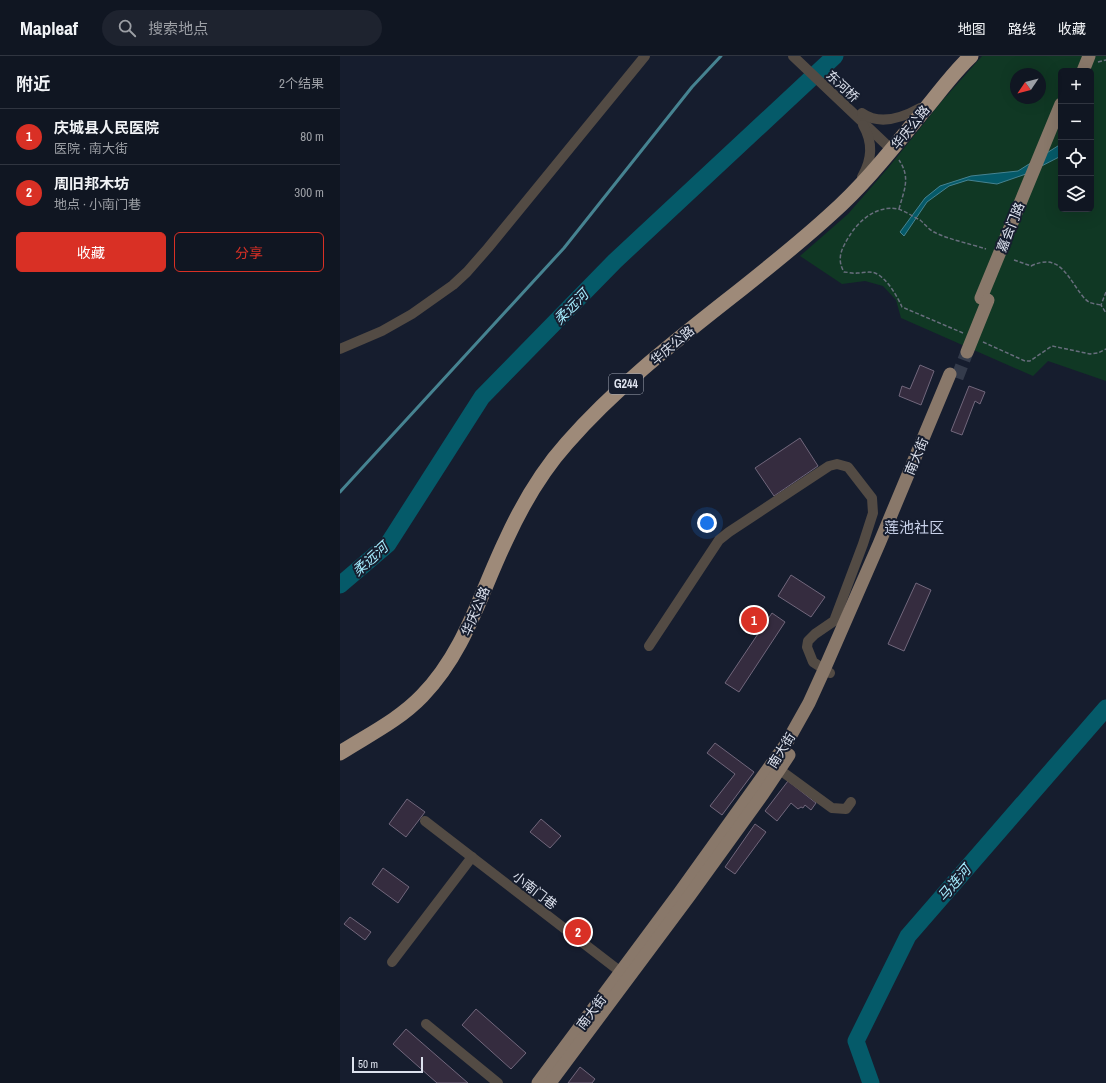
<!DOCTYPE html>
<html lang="zh">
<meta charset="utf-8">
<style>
body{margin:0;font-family:"Archivo Narrow","Noto Sans SC",sans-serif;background:#1e232f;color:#f1f3f6}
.controls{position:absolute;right:12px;top:12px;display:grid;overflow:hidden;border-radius:6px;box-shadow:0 4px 16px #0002}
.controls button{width:36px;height:36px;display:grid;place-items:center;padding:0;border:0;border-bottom:1px solid #303540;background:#101622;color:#f1f3f6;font:20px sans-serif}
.compass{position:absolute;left:670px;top:12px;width:36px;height:36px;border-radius:50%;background:#101622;box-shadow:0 4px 16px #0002;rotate:235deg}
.scale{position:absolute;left:12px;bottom:10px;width:71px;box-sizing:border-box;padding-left:4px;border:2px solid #dde2ee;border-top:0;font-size:11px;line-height:14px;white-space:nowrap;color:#dde2ee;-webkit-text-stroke:3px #161d2e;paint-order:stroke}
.you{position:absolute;left:367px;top:467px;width:14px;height:14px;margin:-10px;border:3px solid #fff;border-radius:50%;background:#1a73e8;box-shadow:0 0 0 6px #1a73e833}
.badge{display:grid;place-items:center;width:26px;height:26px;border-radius:50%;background:#d93025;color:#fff;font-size:13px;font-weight:700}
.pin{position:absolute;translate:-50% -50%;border:2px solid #fff;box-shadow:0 1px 4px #0006}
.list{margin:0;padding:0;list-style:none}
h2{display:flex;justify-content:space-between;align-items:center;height:52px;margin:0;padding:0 16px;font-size:17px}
h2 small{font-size:13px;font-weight:400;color:#9c9fa5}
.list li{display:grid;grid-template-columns:26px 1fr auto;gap:12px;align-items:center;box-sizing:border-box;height:56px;padding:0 16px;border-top:1px solid #303540}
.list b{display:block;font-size:15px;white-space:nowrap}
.list p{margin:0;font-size:13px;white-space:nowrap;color:#9c9fa5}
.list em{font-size:13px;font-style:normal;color:#9c9fa5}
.actions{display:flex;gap:8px;padding:12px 16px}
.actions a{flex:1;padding:9px 0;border:1px solid #d93025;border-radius:6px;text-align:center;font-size:14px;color:#d93025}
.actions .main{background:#d93025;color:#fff}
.icon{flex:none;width:22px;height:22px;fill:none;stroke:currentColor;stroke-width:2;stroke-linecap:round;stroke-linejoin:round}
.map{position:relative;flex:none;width:766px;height:1027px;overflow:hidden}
header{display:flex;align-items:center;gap:24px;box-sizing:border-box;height:56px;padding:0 20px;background:#101622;border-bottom:1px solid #303540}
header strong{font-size:19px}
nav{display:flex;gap:22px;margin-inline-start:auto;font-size:14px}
.search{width:280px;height:36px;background:#1e232f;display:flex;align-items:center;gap:10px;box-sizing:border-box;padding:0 14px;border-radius:22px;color:#9c9fa5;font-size:15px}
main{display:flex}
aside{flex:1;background:#101622}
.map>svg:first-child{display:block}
.green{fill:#103824;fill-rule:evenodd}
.water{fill:#055a69;stroke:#468391}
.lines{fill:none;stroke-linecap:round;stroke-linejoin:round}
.stream{stroke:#468391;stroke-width:3}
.river{stroke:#055a69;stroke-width:17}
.building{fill:#352c3f;stroke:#71677c}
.major-tunnel{stroke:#343b4b;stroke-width:13;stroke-dasharray:13 6;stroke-linecap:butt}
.path{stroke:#686e7d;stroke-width:1.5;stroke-dasharray:4 2;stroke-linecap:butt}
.minor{stroke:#534b44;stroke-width:10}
.major{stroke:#89786a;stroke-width:13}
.highway{stroke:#9e8a79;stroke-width:15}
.major-bridge{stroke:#89786a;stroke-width:13}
.labels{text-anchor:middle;stroke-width:4;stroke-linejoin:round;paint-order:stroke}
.shield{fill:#161d2e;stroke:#a1a7b4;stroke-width:1}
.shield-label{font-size:12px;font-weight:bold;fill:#dde2ee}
.street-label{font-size:13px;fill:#dde2ee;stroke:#161d2e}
.water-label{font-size:14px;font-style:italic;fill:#a5ecfd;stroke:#161d2e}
.quarter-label{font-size:15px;fill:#c9d2ea;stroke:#161d2e}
</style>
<header>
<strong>Mapleaf</strong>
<div class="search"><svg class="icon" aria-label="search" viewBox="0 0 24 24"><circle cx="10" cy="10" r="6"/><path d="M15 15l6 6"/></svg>搜索地点</div>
<nav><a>地图</a><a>路线</a><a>收藏</a></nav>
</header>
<main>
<aside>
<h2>附近<small>2个结果</small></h2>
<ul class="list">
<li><span class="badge">1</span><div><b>庆城县人民医院</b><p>医院 · 南大街</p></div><em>80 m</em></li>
<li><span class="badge">2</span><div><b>周旧邦木坊</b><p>地点 · 小南门巷</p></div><em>300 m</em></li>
</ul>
<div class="actions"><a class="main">收藏</a><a>分享</a></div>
</aside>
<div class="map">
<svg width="766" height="1027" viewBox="0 0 766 1027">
<rect width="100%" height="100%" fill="#161d2e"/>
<path class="green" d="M 642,0 L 766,0 L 766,325 L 708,305 L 693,320 L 561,262 L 556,244 L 543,230 L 525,225 L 502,228 L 460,200 L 508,158 L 548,112 L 602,45 ZM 721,15 L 751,15 L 751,153 L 721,153 ZM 676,18 L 700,18 L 700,42 L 676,42 Z"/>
<polygon class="water" points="721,88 721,100 686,118 657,128 628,124 609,130 587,146 564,180 560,176 585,142 600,130 631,120 678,115"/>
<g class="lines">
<polyline class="stream" points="0,436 224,192 352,31 381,0"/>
<g class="river">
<polyline points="0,529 48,488 142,341 275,205 495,0"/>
<polyline points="531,1027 516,985 568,880 766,652"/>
</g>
</g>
<g class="building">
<polygon points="580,309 594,315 581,349 559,340 562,330 570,333"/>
<polygon points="629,330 645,336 640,348 635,345 622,379 611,375"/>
<polygon points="460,382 478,410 434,440 415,412"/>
<polygon points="451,519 485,541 471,561 438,540"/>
<polygon points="576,527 591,534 564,595 548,588"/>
<polygon points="432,557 445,566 399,636 385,627"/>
<polygon points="375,687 414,716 382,759 370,750 395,718 367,697"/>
<polygon points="448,725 476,747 471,754 465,749 463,752 461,751 458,753 451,747 437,765 425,755"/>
<polygon points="67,743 85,756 66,781 49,768"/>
<polygon points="201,763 221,780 210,792 190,776"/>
<polygon points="415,768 426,776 395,818 385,811"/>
<polygon points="43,812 69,831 58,847 32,828"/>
<polygon points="10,861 31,876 25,884 4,868"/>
<polygon points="234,869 246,879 243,883 231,873"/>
<polygon points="136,953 186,997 171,1013 122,969"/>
<polygon points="66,973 128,1027 97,1027 53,988"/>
<polygon points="240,1011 255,1023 252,1027 228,1027"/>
</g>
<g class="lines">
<polyline class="major-tunnel" points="617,322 627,296"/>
<g class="path">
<polyline points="758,6 766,4"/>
<path d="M 559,153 C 564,134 571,122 559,104"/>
<path d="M 674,204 L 691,210 C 716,198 725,215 738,234 C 741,238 745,244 749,246 C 752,248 758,248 761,249"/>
<polyline points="766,236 761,249 766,257"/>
<path d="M 623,277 L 562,251 C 557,240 547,222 535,217 C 529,215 523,217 517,217 C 513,218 508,216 504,216 C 496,202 502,192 510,179 C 520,163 538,149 558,153 C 565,155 574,161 580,164 C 585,168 589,174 594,176 C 607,183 631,188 646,193"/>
<polyline points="643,286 685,305 690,305 712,290 750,298 758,297 766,293"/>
</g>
<g class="minor">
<polyline points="453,0 552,94"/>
<path d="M 522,57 C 540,70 562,62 580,52"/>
<path d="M 522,121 C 532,104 533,86 523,69"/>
<polyline points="0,293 42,275 72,258 113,229 127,216 148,192 305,0"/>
<polyline points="309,590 379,484 389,476 489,410 497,408 508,411 532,442 533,457 523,488 494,565 475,578 468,585 467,591 473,606 490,617"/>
<polyline points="440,714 492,752 506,753 511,746"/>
<polyline points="85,765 286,920"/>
<polyline points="52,906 132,801"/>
<polyline points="86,968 158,1027"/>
</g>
<g class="major">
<polyline points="743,15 749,0"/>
<polyline points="641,242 721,48"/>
<polyline points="198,1027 340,836 446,688 469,647 484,614 539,488 610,318"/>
<polyline points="210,1027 350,839 423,738 449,699"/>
</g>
<path class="highway" d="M 0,697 C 28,679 59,664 82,640 C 125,596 140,538 166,484 C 182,449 201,416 227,387 C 304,299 405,237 491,158 C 527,126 556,88 587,51 C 601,34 614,16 631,0"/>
<polyline class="major-bridge" points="627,296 648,244"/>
</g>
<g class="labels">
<rect class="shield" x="269" y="318" width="34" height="20" rx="3"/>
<g class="shield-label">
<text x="286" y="332">G244</text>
</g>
<g class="street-label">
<text transform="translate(503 30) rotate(43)" y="5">东河桥</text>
<text transform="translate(570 71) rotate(-51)" y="5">华庆公路</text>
<text transform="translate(670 171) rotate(-68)" y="5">嘉会门路</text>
<text transform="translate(332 289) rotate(-40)" y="5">华庆公路</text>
<text transform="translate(576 400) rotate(-67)" y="5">南大街</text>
<text transform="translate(135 555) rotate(-67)" y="5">华庆公路</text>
<text transform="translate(441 694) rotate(-58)" y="5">南大街</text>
<text transform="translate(195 834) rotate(38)" y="5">小南门巷</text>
<text transform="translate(251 956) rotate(-53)" y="5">南大街</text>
</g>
<g class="water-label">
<text transform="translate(231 251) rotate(-46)" y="5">柔远河</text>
<text transform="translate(30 503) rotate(-42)" y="5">柔远河</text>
<text transform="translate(614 827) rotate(-49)" y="5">马连河</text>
</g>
<g class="quarter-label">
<text x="574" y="477">莲池社区</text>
</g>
</g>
</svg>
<div class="controls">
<button>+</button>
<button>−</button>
<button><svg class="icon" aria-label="locate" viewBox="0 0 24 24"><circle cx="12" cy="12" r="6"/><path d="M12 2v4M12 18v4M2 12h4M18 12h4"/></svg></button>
<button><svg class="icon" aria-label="layers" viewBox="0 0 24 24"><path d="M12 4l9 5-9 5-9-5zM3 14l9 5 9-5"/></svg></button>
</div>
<svg class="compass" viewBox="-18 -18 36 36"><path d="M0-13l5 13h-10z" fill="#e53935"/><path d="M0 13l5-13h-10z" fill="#9c9fa5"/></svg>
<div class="scale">50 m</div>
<div class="you"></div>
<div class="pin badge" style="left:414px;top:564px">1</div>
<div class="pin badge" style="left:238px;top:876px">2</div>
</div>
</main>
